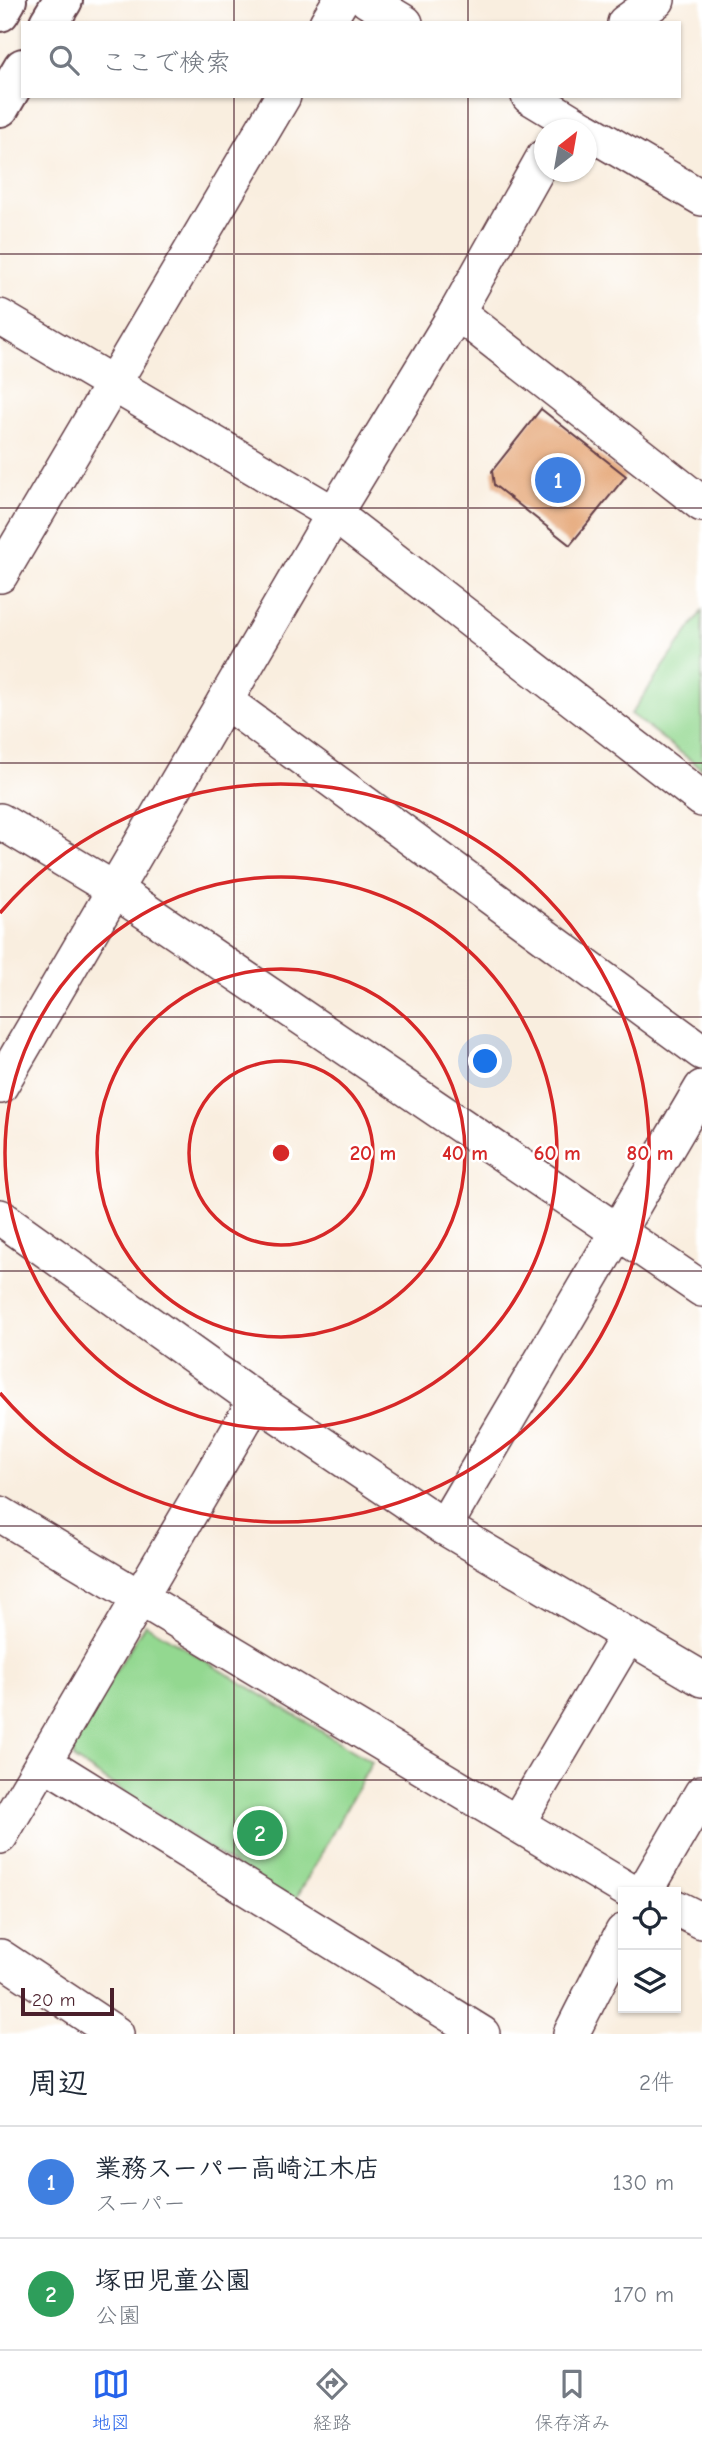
<!DOCTYPE html>
<html lang="ja">
<meta charset="utf-8">
<style>
body{margin:0;font-family:"Comic Neue","Klee One",sans-serif;background:#f6f6f7;color:#1f2937}
.controls{position:absolute;right:21px;bottom:21px;display:grid;overflow:hidden;border-radius:0px;box-shadow:0 2px 5px #0004}
.controls button{width:63px;height:63px;display:grid;place-items:center;padding:0;border:0;border-bottom:2px solid #e0e1e3;background:#fff;color:#1f2937;font:35px sans-serif}
.compass{position:absolute;left:534px;top:119px;width:63px;height:63px;border-radius:50%;background:#fff;box-shadow:0 2px 5px #0004;rotate:31deg}
.scale{position:absolute;left:21px;bottom:18px;width:93px;box-sizing:border-box;padding-left:7px;border:4px solid #4a1f2b;border-top:0;font-size:19px;line-height:24px;white-space:nowrap;color:#4a1f2b;-webkit-text-stroke:5px #fff;paint-order:stroke}
.you{position:absolute;left:486px;top:1062px;width:24px;height:24px;margin:-18px;border:5px solid #fff;border-radius:50%;background:#1a73e8;box-shadow:0 0 0 10px #1a73e833}
.badge{display:grid;place-items:center;width:46px;height:46px;border-radius:50%;background:#2563eb;color:#fff;font-size:23px;font-weight:700}
.pin{position:absolute;translate:-50% -50%;border:4px solid #fff;box-shadow:0 2px 7px #0006}
.list{margin:0;padding:0;list-style:none}
h2{display:flex;justify-content:space-between;align-items:center;height:91px;margin:0;padding:0 28px;font-size:30px}
h2 small{font-size:23px;font-weight:400;color:#747a83}
.list li{display:grid;grid-template-columns:46px 1fr auto;gap:21px;align-items:center;box-sizing:border-box;height:112px;padding:0 28px;border-top:2px solid #e0e1e3}
.list b{display:block;font-size:26px;white-space:nowrap}
.list p{margin:0;font-size:23px;white-space:nowrap;color:#747a83}
.list em{font-size:23px;font-style:normal;color:#747a83}
.icon{flex:none;width:38px;height:38px;fill:none;stroke:currentColor;stroke-width:2;stroke-linecap:round;stroke-linejoin:round}
.map{position:relative;flex:none;width:702px;height:2034px;overflow:hidden}
.search{position:absolute;background:#fff;box-shadow:0 2px 5px #0004;left:21px;right:21px;top:21px;height:77px;display:flex;align-items:center;gap:18px;box-sizing:border-box;padding:0 24px;border-radius:0px;color:#747a83;font-size:26px}
.sheet{height:315px;background:#fff}
nav{display:flex;justify-content:space-around;align-items:center;box-sizing:border-box;height:98px;border-top:2px solid #e0e1e3;background:#fff;font-size:19px;color:#747a83}
nav a{display:grid;justify-items:center;gap:4px}
nav .on{color:#2563eb}
.map>svg:first-child{display:block}
.green{fill:#93d890;stroke:#6e7c5e;stroke-width:2}
.building{fill:#e4a371}
.lines{fill:none;stroke-linecap:round;stroke-linejoin:round}
.minor-casing{stroke:#643e46;stroke-width:38}
.tertiary-casing{stroke:#643e46;stroke-width:42}
.minor{stroke:#fff;stroke-width:35}
.tertiary{stroke:#fff;stroke-width:38}
.grid{fill:none;stroke:#4a1f2b;stroke-width:2;stroke-opacity:0.55}
.ring{fill:none;stroke:#d62828;stroke-width:3.5}
.centre{fill:#d62828;stroke:#fff;stroke-width:3.5}
.ring-label{font-size:21px;text-anchor:middle;font-weight:bold;fill:#d62828;stroke:#fff;stroke-width:5;stroke-linejoin:round;paint-order:stroke}
</style>
<div class="map">
<svg width="702" height="2034" viewBox="0 0 702 2034">
<rect width="100%" height="100%" fill="#fff"/>
<filter id="ink" filterUnits="userSpaceOnUse"><feTurbulence type="fractalNoise" baseFrequency=".0143" numOctaves="2"/><feDisplacementMap in="SourceGraphic" scale="14" xChannelSelector="R" yChannelSelector="G"/><feConvolveMatrix kernelMatrix="1 2 1 2 8 2 1 2 1" color-interpolation-filters="sRGB"/></filter>
<filter id="wash" filterUnits="userSpaceOnUse"><feTurbulence type="fractalNoise" baseFrequency=".00686" numOctaves="4" result="noise"/><feDisplacementMap in="SourceGraphic" scale="28" xChannelSelector="R" yChannelSelector="G"/><feGaussianBlur stdDeviation="1.57" result="paint"/><feColorMatrix in="noise" values="0 0 0 0 0 0 0 0 0 0 0 0 0 0 0 0 0 1.4 0 .05"/><feComposite in="paint" operator="in"/></filter>
<g filter="url(#wash)">
<rect width="100%" height="100%" fill="#f9eedf"/>
<g class="green">
<polygon points="702,611 702,769 631,714"/>
<polygon points="145,1624 372,1762 293,1904 74,1759 72,1742"/>
</g>
<g id="blocks">
<polygon class="building" points="541,409 626,476 570,545 494,485 492,471"/>
</g>
</g>
<g filter="url(#ink)">
<use href="#blocks" fill-opacity="0" stroke="#643e46" stroke-width="2"/>
<g class="lines">
<defs>
<g id="minor">
<polyline points="367,0 405,23"/>
<polyline points="327,23 341,0"/>
<polyline points="625,23 657,0"/>
<polyline points="529,96 585,130"/>
<polyline points="586,130 702,198"/>
<polyline points="457,312 702,504"/>
<polyline points="0,317 334,514 702,799"/>
<polyline points="0,575 283,96"/>
<polyline points="225,701 702,1052"/>
<polyline points="0,821 113,889 702,1289"/>
<polyline points="0,1086 334,514 457,312 544,157"/>
<polyline points="0,1217 256,1400 444,1527 702,1679"/>
<polyline points="0,1514 631,1892"/>
<polyline points="444,1527 702,1088"/>
<polyline points="44,1762 482,2034"/>
<polyline points="517,1823 628,1635"/>
<polyline points="0,1836 256,1400"/>
<polyline points="644,1892 702,1793"/>
<polyline points="676,1908 702,1921"/>
<polyline points="0,1957 116,2034"/>
<polyline points="571,2034 623,1932"/>
</g>
<g id="tertiary">
<polyline points="0,12 7,0"/>
<polyline points="49,23 63,0"/>
<polyline points="0,107 23,68"/>
</g>
</defs>
<use href="#minor" class="minor-casing"/>
<use href="#tertiary" class="tertiary-casing"/>
<use href="#minor" class="minor"/>
<use href="#tertiary" class="tertiary"/>
</g>
</g>
<path class="grid" d="M 234,0 L 234,23M 468,0 L 468,23M 234,96 L 234,2034M 468,96 L 468,2034M 0,254 L 702,254M 0,508 L 702,508M 0,763 L 702,763M 0,1017 L 702,1017M 0,1271 L 702,1271M 0,1526 L 702,1526M 0,1780 L 702,1780"/>
<g class="ring">
<circle cx="281" cy="1153" r="92"/>
<circle cx="281" cy="1153" r="184"/>
<circle cx="281" cy="1153" r="276"/>
<path d="M0 913A369 369 0 1 1 0 1393"/>
</g>
<circle cx="281" cy="1153" r="10" class="centre"/>
<g class="ring-label">
<text x="373" y="1160">20 m</text>
<text x="465" y="1160">40 m</text>
<text x="557" y="1160">60 m</text>
<text x="650" y="1160">80 m</text>
</g>
</svg>
<div class="controls">
<button><svg class="icon" aria-label="locate" viewBox="0 0 24 24"><circle cx="12" cy="12" r="6"/><path d="M12 2v4M12 18v4M2 12h4M18 12h4"/></svg></button>
<button><svg class="icon" aria-label="layers" viewBox="0 0 24 24"><path d="M12 4l9 5-9 5-9-5zM3 14l9 5 9-5"/></svg></button>
</div>
<svg class="compass" viewBox="-18 -18 36 36"><path d="M0-13l5 13h-10z" fill="#e53935"/><path d="M0 13l5-13h-10z" fill="#747a83"/></svg>
<div class="scale">20 m</div>
<div class="you"></div>
<div class="pin badge" style="left:558px;top:480px;background:#3f7fe0">1</div>
<div class="pin badge" style="left:260px;top:1833px;background:#2e9e5b">2</div>
<div class="search"><svg class="icon" aria-label="search" viewBox="0 0 24 24"><circle cx="10" cy="10" r="6"/><path d="M15 15l6 6"/></svg>ここで検索</div>
</div>
<section class="sheet">
<h2>周辺<small>2件</small></h2>
<ul class="list">
<li><span class="badge" style="background:#3f7fe0">1</span><div><b>業務スーパー高崎江木店</b><p>スーパー</p></div><em>130 m</em></li>
<li><span class="badge" style="background:#2e9e5b">2</span><div><b>塚田児童公園</b><p>公園</p></div><em>170 m</em></li>
</ul>
</section>
<nav>
<a class="on"><svg class="icon" aria-label="map" viewBox="0 0 24 24"><path d="M3 6l6-2 6 2 6-2v14l-6 2-6-2-6 2zM9 4v14M15 6v14"/></svg>地図</a>
<a><svg class="icon" aria-label="directions" viewBox="0 0 24 24"><path d="M12 3l9 9-9 9-9-9zM9 14v-3h6M13 9l2 2-2 2"/></svg>経路</a>
<a><svg class="icon" aria-label="saved" viewBox="0 0 24 24"><path d="M7 4h10v16l-5-4-5 4z"/></svg>保存済み</a>
</nav>
